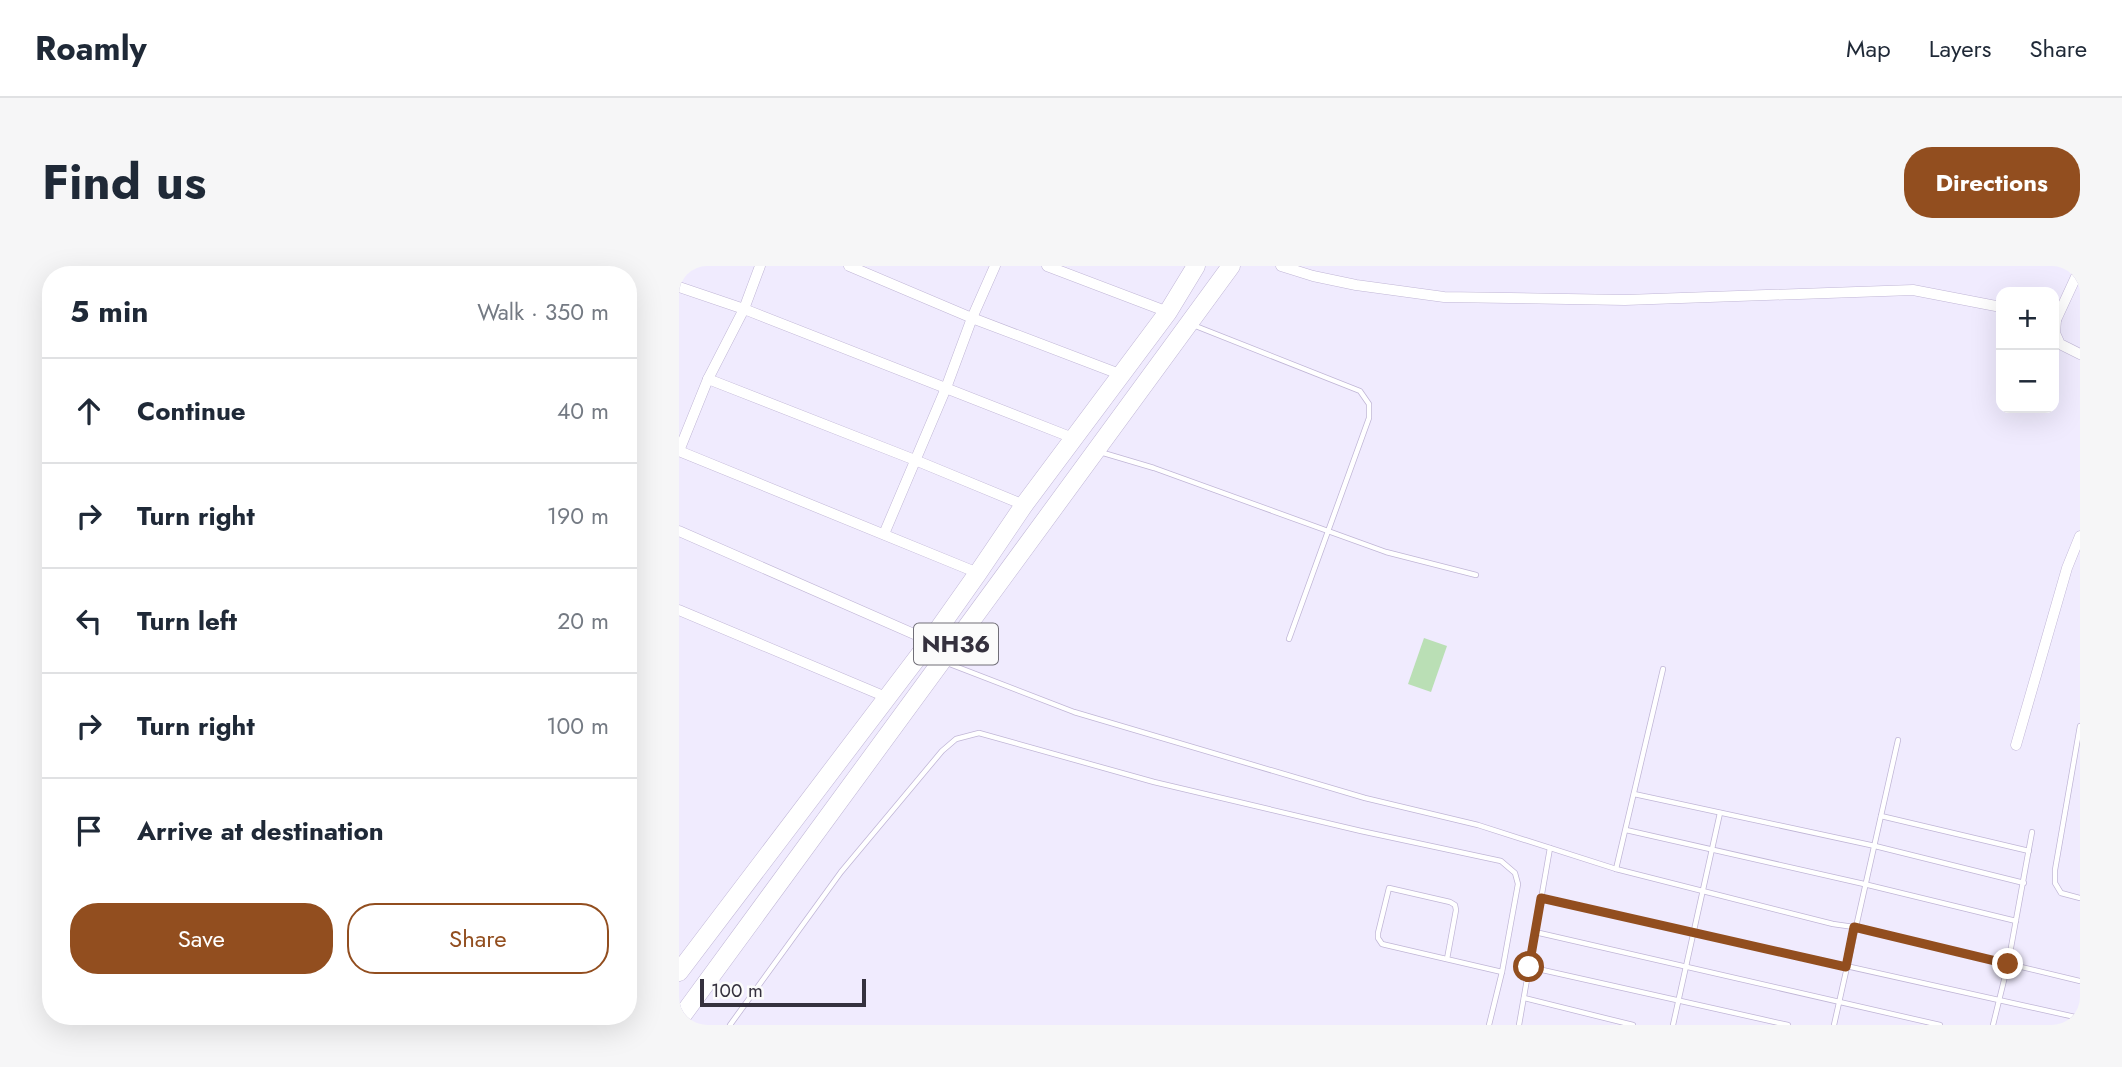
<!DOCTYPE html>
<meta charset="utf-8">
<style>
body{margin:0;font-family:Jost,sans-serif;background:#f6f6f7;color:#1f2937}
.controls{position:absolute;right:21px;top:21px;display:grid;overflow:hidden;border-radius:14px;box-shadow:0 7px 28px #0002}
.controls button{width:63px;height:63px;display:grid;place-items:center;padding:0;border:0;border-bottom:2px solid #e0e1e3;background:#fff;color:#1f2937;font:35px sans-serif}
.scale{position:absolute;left:21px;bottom:18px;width:166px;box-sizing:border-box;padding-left:7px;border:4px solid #35313e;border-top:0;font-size:19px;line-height:24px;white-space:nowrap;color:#35313e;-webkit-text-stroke:5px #fbfbfb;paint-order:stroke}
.stop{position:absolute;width:21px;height:21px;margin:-16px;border:5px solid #924e1f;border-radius:50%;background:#fff}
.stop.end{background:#924e1f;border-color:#fff;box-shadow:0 2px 7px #0008}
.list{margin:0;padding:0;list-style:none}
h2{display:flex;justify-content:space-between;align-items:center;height:91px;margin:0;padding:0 28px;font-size:30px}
h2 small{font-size:23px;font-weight:400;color:#747a83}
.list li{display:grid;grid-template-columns:46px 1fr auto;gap:21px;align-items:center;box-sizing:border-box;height:105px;padding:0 28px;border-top:2px solid #e0e1e3}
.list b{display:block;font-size:26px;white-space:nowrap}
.list em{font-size:23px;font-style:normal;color:#747a83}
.actions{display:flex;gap:14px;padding:21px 28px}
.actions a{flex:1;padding:16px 0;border:2px solid #924e1f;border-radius:28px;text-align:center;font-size:24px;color:#924e1f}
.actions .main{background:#924e1f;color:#fff}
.icon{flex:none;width:38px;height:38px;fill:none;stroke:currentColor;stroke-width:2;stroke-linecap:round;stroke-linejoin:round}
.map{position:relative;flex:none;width:1401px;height:759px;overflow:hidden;border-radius:28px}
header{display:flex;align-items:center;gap:42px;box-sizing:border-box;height:98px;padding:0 35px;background:#fff;border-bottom:2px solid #e0e1e3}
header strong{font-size:33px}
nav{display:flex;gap:38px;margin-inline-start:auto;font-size:24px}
.intro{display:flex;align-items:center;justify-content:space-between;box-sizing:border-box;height:168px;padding:0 42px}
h1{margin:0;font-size:49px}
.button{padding:18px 32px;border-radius:28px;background:#924e1f;color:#fff;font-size:24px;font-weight:700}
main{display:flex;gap:42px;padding:0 42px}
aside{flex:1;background:#fff;border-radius:28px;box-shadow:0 7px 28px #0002}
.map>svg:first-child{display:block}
.green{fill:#badfb5}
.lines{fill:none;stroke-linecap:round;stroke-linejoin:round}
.lane-casing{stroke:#c0b6d6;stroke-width:6}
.street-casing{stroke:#c0b6d6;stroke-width:11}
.highway-casing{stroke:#c0b6d6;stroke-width:19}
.lane{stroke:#fff;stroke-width:4.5}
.street{stroke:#fff;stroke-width:10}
.highway{stroke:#fff;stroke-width:18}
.route{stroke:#924e1f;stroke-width:9}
.labels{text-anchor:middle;stroke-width:6;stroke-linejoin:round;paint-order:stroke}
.shield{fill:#fbfbfb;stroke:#706e77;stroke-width:2}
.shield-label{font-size:24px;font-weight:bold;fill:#35313e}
</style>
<header>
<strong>Roamly</strong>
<nav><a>Map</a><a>Layers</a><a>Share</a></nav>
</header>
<div class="intro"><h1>Find us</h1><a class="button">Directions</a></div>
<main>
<aside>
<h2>5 min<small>Walk · 350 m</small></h2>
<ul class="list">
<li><svg class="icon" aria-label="ahead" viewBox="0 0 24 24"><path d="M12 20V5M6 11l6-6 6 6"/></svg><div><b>Continue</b></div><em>40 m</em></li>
<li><svg class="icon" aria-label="right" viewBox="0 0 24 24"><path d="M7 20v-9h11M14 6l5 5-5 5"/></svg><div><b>Turn right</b></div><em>190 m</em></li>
<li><svg class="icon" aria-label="left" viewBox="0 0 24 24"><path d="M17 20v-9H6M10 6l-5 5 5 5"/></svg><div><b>Turn left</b></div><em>20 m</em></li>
<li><svg class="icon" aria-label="right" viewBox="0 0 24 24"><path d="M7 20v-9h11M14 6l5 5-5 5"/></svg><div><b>Turn right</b></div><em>100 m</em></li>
<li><svg class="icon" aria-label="arrive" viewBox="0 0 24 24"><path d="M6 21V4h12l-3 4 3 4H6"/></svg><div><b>Arrive at destination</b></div></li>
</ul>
<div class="actions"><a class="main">Save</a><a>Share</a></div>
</aside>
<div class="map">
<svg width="1401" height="759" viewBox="0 0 1401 759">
<rect width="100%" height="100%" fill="#f0ebfe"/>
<polygon class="green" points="745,372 768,380 752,426 729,418"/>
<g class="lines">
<defs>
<g id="lane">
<polyline points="514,59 681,125 690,138 690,152 610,373"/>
<polyline points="421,186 475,202 707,286 797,309"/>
<polyline points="268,397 395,446 686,532 799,559 937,603 1154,658 1175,661 1401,715"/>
<polyline points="1401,460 1376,604 1376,617 1382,627 1401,632"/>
<polyline points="955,528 1196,580 1345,617"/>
<polyline points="1202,550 1350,585"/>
<polyline points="947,564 1185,618 1337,655"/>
<polyline points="937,603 984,403"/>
<polyline points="862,632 1396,751"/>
<polyline points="856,666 1261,759"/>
<polyline points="768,693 777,644 776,639 771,636 710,622 699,667 699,672 703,678 707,679 823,706"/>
<polyline points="850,701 1109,759"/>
<polyline points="845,732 954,759"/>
<polyline points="51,759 162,606 263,485 277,473 300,467 475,516 682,565 822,595 836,607 839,618 823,706 810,759"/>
<polyline points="840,759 871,582"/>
<polyline points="994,759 1041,547"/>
<polyline points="1155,759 1219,474"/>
<polyline points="1314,759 1329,698 1353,566"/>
</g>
<g id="street">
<polyline points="170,0 293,52 443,109"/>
<polyline points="368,0 489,46"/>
<polyline points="602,0 634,10 677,19 765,31 946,34 1234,24 1322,41"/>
<polyline points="0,21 65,43 394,172"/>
<polyline points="1375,53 1377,54 1401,2"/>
<polyline points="1377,54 1376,67 1381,78 1401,88"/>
<polyline points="29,113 236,194 345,239"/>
<polyline points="0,185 299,307"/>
<polyline points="0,185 29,113 65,43 81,0"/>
<polyline points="0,265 251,375"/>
<polyline points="205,268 267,122 293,52 316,0"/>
<polyline points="0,344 207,431"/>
<polyline points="1337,479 1388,302 1401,270"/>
</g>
<g id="highway">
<polyline points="0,706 251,375 299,307 345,239 489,46 517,0"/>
<polyline points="0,754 552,0"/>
</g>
</defs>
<use href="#lane" class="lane-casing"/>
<use href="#street" class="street-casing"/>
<use href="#highway" class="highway-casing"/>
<use href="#lane" class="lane"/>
<use href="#street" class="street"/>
<use href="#highway" class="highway"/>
</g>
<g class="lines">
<polyline class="route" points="850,701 862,632 1167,701 1175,661 1329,698"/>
</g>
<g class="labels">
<rect class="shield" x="235" y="357.5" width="84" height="41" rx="5"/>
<g class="shield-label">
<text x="277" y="386">NH36</text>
</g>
</g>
</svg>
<div class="controls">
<button>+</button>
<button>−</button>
</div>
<div class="scale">100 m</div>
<div class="stop" style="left:850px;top:701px"></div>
<div class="stop end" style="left:1329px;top:698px"></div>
</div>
</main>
